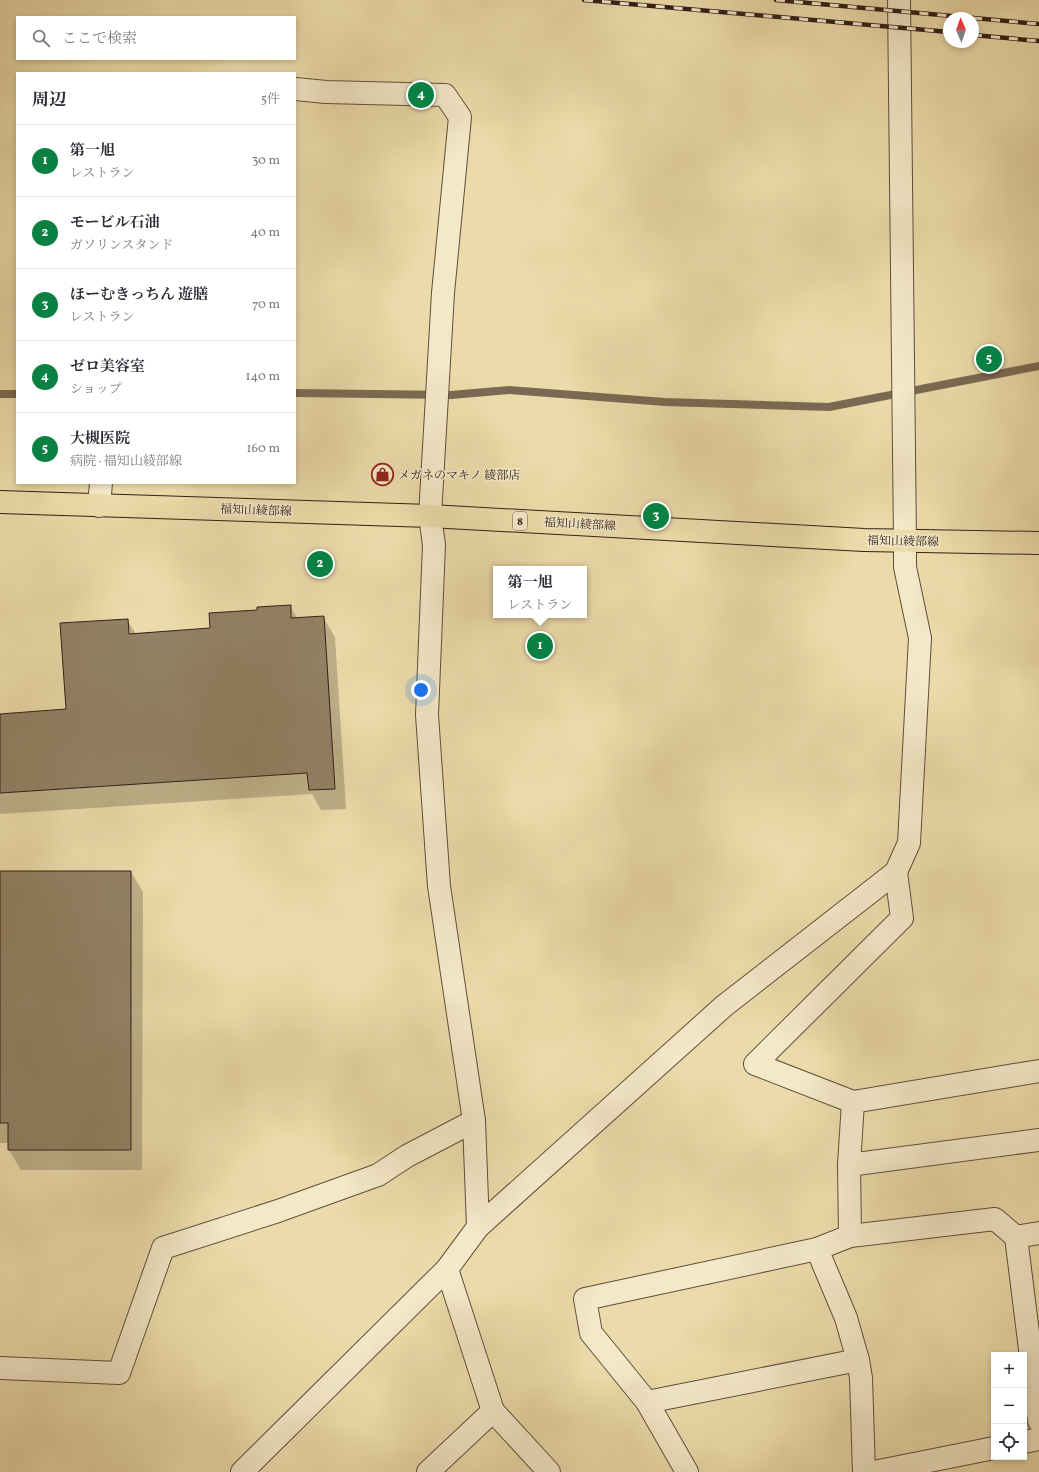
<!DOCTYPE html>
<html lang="ja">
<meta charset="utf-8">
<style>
body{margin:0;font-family:Vollkorn,"Noto Serif JP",serif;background:#f2f2f3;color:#2b2b33}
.controls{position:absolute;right:12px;bottom:12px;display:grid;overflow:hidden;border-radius:0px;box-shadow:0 2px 6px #0003}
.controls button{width:36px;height:36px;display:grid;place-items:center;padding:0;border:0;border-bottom:1px solid #e1e1e2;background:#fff;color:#2b2b33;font:20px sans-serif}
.compass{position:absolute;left:943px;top:12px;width:36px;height:36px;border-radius:50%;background:#fff;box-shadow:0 2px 6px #0003;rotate:358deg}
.you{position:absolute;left:421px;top:690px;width:14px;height:14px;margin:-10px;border:3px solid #fff;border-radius:50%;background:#1a73e8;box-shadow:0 0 0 6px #1a73e833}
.badge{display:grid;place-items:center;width:26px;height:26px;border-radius:50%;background:#0b8043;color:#fff;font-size:13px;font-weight:700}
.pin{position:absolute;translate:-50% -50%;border:2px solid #fff;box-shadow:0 1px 4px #0006}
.popup{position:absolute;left:493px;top:566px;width:94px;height:52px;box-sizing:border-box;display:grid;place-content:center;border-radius:0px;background:#fff;filter:drop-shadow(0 1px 3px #0005);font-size:13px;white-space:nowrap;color:#7c7c81}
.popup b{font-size:15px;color:#2b2b33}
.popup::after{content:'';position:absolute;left:50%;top:100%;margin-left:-8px;border:8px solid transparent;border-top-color:#fff}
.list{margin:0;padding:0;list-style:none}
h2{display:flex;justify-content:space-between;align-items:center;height:52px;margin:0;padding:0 16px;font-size:17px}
h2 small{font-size:13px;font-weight:400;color:#7c7c81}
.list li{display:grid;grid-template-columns:26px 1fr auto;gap:12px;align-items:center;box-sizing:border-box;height:72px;padding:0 16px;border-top:1px solid #e1e1e2}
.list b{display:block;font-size:15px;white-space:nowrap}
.list p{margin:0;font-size:13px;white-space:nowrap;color:#7c7c81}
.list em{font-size:13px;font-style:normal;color:#7c7c81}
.icon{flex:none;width:22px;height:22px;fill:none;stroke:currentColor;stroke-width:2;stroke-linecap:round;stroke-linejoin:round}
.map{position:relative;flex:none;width:1039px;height:1472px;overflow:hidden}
.search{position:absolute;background:#fff;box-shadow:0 2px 6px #0003;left:16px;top:16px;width:280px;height:44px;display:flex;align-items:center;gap:10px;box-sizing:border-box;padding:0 14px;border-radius:0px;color:#7c7c81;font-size:15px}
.panel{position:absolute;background:#fff;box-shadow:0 2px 6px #0003;left:16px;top:72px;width:280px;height:412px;border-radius:0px}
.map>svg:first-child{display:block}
.shadow{fill:#0003}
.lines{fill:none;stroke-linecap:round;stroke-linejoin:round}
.stream{stroke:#7a6a53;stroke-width:8}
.building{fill:#928164;stroke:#302019}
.minor-casing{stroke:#5f4f3d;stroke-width:24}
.tertiary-casing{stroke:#5f4f3d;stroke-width:24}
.primary-casing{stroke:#302019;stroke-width:24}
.minor{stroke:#f3e8c8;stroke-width:22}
.tertiary{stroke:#f3e8c8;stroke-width:22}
.primary{stroke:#ecdbaa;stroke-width:22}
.rail-casing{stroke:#302019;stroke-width:4.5}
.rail{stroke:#f3e8c8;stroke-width:3;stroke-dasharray:9;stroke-linecap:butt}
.labels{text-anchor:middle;stroke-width:3;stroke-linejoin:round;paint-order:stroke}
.shield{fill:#f3e8c8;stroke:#6a5c4e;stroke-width:1}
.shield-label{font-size:11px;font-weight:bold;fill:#302019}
.poi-label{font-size:12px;fill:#302019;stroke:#f3e8c8;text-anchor:start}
.street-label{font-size:12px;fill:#302019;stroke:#f3e8c8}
</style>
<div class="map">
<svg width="1039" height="1472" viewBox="0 0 1039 1472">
<rect width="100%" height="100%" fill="#ecdbaa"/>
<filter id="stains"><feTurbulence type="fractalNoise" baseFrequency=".005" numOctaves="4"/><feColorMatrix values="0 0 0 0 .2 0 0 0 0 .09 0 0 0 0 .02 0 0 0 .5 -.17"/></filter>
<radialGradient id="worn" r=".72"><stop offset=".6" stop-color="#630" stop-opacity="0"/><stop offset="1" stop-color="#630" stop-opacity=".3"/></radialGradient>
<g class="shadow">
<polygon points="290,606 297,618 323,617 335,637 346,809 321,810 312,794 0,814 0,715 67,710 127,620 136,634 211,629 258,611"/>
<polygon points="0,872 131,872 143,892 142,1170 21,1170 9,1150 9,1143 0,1143"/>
</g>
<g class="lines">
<g class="stream">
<polyline points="295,393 451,395 509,390 665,402 829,407 1039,366"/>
<polyline points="0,394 17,394"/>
</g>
</g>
<g class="building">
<polygon points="291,605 291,618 324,616 335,789 309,790 307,773 0,793 0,714 66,709 60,623 128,619 129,634 210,628 209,613 257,610 257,607"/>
<polygon points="0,871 131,871 131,1150 8,1150 8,1123 0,1123"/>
</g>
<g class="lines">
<defs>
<g id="minor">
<polyline points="295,89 326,92 445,95 460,117 443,293 430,516 434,545 427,715 439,886 474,1121 478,1227"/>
<polyline points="99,506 101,483"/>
<polyline points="853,1102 1039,1071"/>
<polyline points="849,1165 1039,1140"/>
<polyline points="850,1236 849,1165 853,1102 755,1064 902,918 896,872"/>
<polyline points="1016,1237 1039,1233"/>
<polyline points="817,1249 846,1318 858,1360 861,1378 864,1472"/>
<polyline points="447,1269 493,1411 549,1472"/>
<polyline points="0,1368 119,1373 163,1248 278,1211 378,1175 407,1156 474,1121"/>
<polyline points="647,1402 858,1360"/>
<polyline points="1024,1442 1039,1439"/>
<polyline points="242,1472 447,1269 478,1227 724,1006 896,872 909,843 920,638 905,567 905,541"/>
<polyline points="428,1472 493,1411"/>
<polyline points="687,1472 647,1402 591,1333 585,1299 817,1249 850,1236 995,1219 1016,1237 1039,1421"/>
<polyline points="874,1472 994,1448"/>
</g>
<polyline id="tertiary" points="899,0 905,541"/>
<polyline id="primary" points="0,502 430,516 864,540 1039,543"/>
</defs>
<use href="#minor" class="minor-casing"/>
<use href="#tertiary" class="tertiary-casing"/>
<use href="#primary" class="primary-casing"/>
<use href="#minor" class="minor"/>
<use href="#tertiary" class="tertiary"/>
<use href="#primary" class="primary"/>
<defs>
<g id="rail">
<polyline points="584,0 949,32"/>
<polyline points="776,0 1039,24"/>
<polyline points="973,35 1039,41"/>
</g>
</defs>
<use href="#rail" class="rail-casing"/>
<use href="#rail" class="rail"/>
</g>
<defs>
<symbol id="shop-ring" viewBox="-11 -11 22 22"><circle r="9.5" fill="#f3e8c8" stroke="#8f2418" stroke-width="1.5"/><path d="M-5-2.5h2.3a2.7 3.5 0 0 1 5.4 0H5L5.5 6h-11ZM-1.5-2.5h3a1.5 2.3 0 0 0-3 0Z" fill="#8f2418"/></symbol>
</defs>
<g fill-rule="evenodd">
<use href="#shop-ring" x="370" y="462" width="25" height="25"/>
</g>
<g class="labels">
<rect class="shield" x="513" y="512" width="14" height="18" rx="3"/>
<g class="shield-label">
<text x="520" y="525">8</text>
</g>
<g class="poi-label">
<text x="398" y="479">メガネのマキノ 綾部店</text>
</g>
<g class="street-label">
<text transform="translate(256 510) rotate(2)" y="4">福知山綾部線</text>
<text transform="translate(580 524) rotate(3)" y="4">福知山綾部線</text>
<text transform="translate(903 541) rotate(1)" y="4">福知山綾部線</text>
</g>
</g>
<rect width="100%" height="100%" filter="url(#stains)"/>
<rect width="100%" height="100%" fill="url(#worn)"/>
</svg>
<div class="controls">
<button>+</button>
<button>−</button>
<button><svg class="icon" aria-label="locate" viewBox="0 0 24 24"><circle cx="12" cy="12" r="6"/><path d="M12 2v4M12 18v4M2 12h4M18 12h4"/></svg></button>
</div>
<svg class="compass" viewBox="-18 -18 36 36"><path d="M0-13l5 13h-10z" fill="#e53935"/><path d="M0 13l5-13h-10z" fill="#7c7c81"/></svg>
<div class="you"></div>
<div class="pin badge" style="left:540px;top:646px">1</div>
<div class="popup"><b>第一旭</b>レストラン</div>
<div class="pin badge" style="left:320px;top:564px">2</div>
<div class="pin badge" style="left:656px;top:516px">3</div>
<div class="pin badge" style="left:421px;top:95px">4</div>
<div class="pin badge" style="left:989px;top:359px">5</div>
<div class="search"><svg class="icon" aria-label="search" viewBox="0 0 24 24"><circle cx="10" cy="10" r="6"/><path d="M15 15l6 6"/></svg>ここで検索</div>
<section class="panel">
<h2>周辺<small>5件</small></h2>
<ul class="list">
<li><span class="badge">1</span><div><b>第一旭</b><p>レストラン</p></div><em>30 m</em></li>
<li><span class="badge">2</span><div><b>モービル石油</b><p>ガソリンスタンド</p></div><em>40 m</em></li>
<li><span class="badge">3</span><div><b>ほーむきっちん 遊膳</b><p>レストラン</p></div><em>70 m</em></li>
<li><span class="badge">4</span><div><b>ゼロ美容室</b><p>ショップ</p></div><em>140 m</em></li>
<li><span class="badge">5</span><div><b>大槻医院</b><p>病院 · 福知山綾部線</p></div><em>160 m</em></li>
</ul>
</section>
</div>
